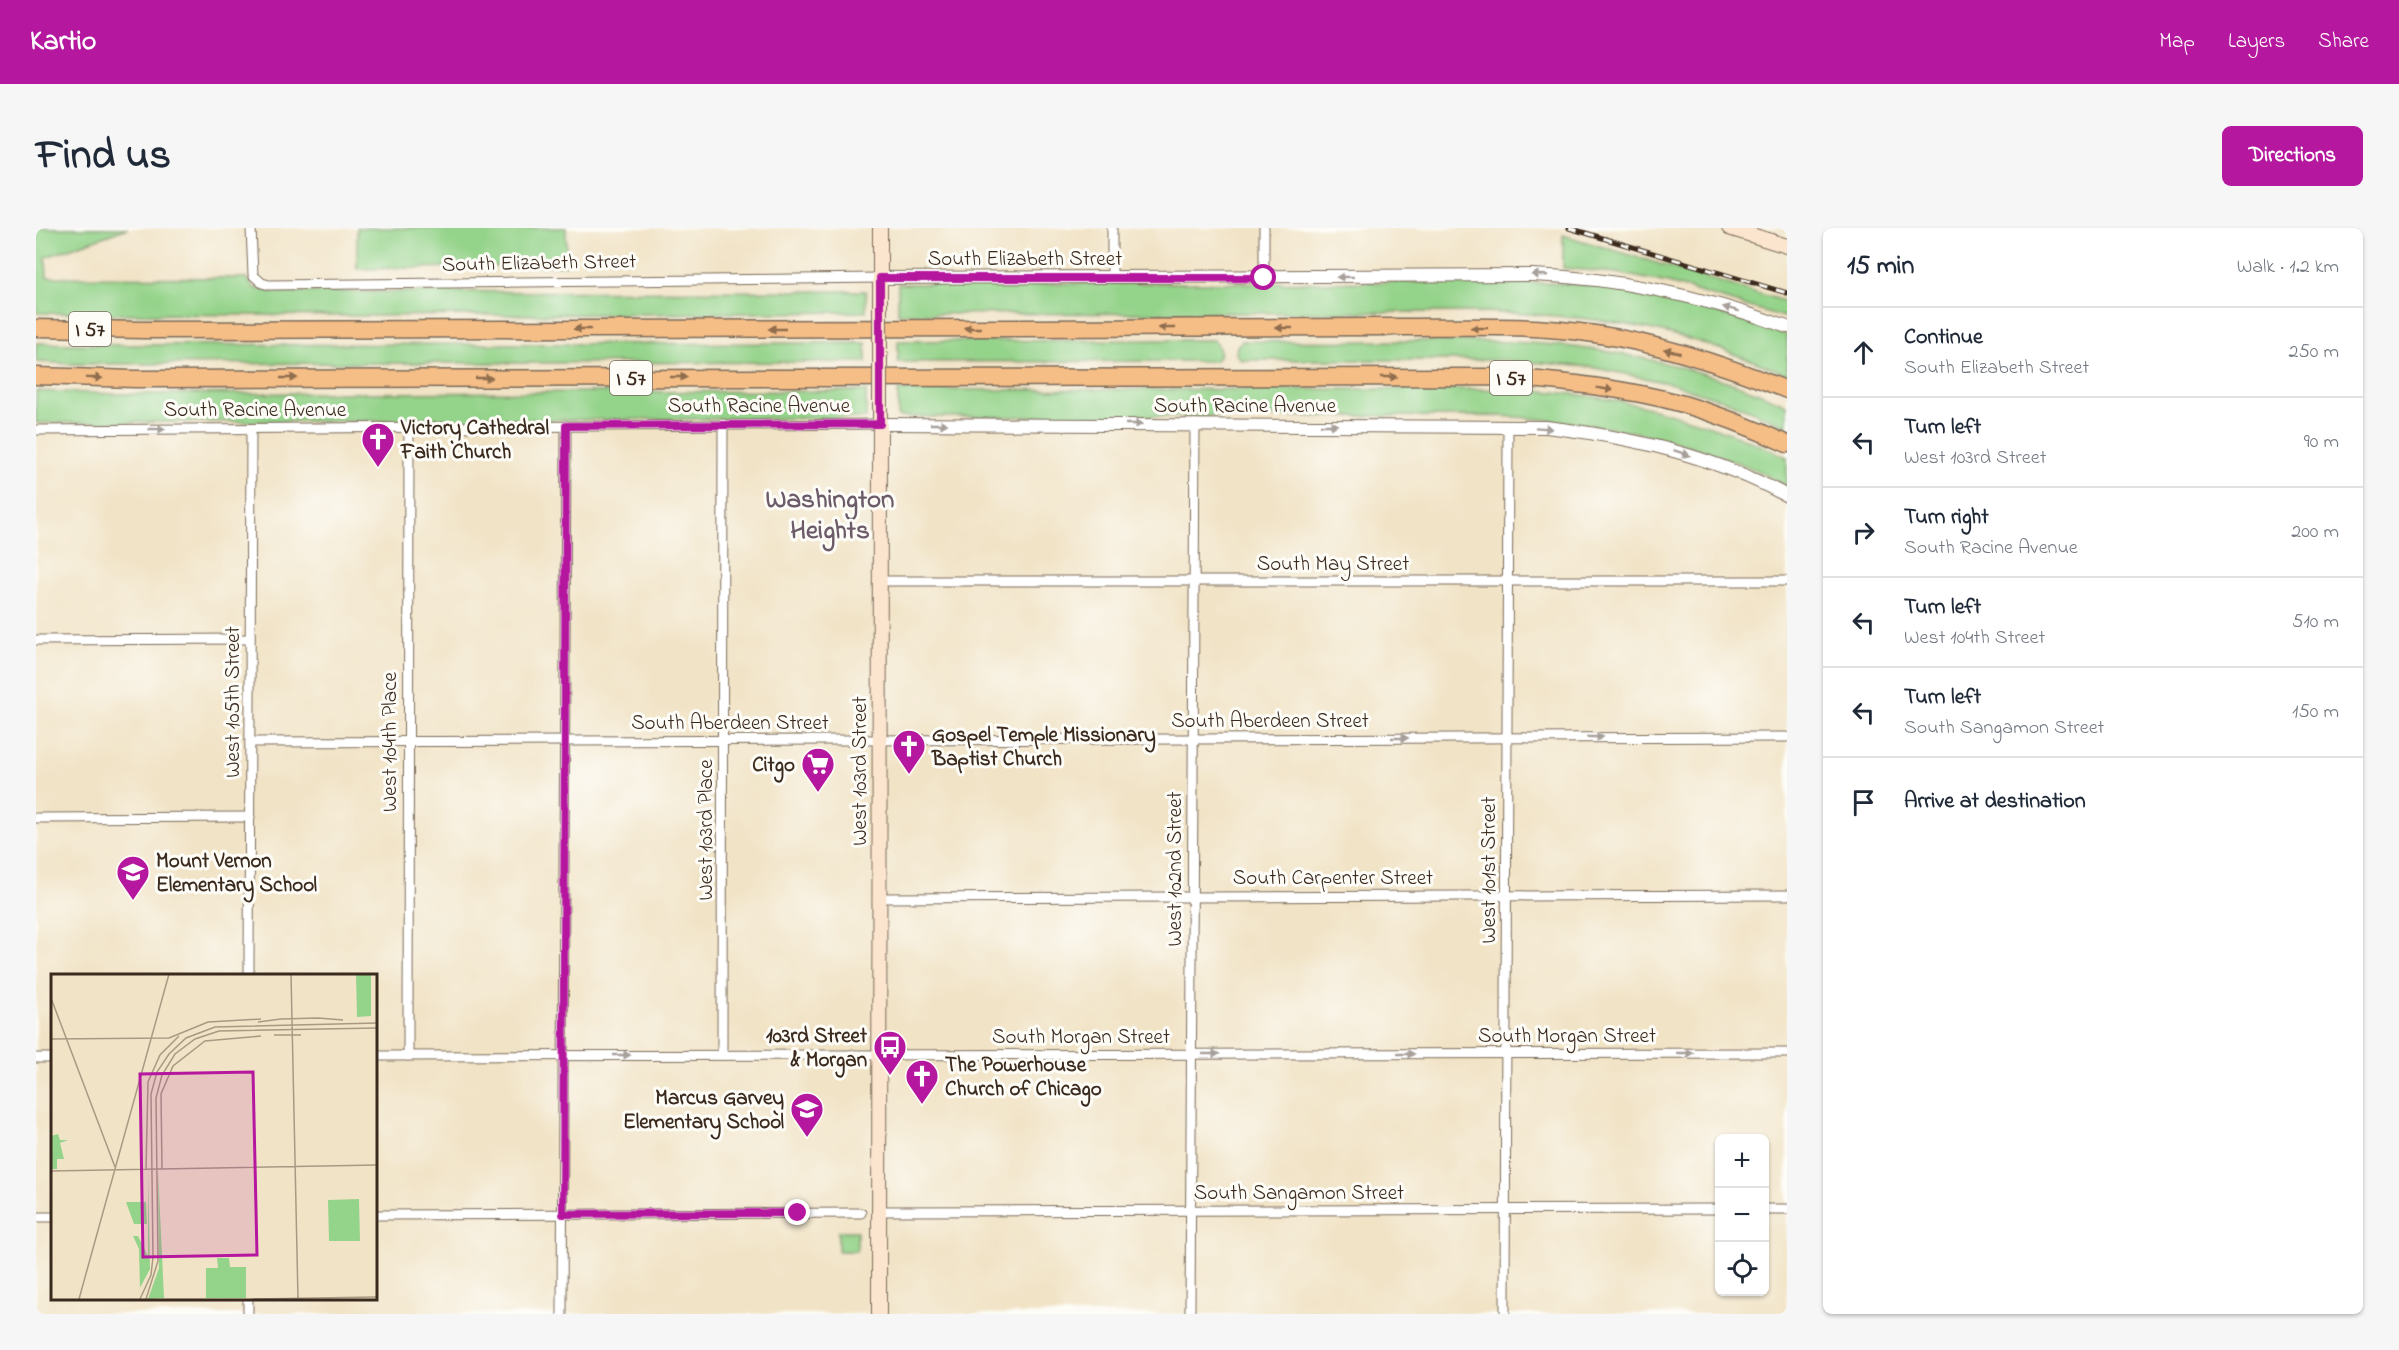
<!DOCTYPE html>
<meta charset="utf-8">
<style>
body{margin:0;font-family:"Indie Flower",sans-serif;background:#f6f6f7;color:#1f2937}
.controls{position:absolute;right:18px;bottom:18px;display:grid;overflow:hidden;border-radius:9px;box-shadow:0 2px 4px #0004}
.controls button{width:54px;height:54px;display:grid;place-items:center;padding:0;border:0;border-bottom:2px solid #e0e1e3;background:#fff;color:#1f2937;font:30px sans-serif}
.stop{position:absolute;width:18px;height:18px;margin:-14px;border:4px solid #b5179e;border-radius:50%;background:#fff}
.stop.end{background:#b5179e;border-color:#fff;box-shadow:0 2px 6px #0008}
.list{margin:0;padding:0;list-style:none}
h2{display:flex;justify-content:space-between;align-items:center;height:78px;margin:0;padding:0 24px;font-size:26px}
h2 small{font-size:20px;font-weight:400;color:#747a83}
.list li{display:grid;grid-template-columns:39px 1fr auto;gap:18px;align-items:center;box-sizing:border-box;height:90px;padding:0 24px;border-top:2px solid #e0e1e3}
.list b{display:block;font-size:22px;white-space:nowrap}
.list p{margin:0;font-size:20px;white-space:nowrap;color:#747a83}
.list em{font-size:20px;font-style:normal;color:#747a83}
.icon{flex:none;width:33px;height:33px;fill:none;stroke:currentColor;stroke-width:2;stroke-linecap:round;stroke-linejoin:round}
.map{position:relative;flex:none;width:1751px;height:1086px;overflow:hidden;border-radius:9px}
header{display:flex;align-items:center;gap:36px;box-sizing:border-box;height:84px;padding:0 30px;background:#b5179e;color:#fff}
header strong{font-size:28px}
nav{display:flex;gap:33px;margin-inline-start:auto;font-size:21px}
.intro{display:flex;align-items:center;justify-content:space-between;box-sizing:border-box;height:144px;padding:0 36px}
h1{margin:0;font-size:42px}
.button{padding:15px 27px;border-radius:9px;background:#b5179e;color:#fff;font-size:21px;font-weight:700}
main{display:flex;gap:36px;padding:0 36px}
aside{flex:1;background:#fff;border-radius:9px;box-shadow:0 2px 4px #0004}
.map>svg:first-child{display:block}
.green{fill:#94d38a;stroke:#687e54;stroke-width:1.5}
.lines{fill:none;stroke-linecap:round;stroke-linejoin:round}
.minor-casing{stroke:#7b6b59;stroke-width:11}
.tertiary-casing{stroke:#7b6b59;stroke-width:14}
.secondary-casing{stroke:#7b6b59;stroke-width:16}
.motorway-casing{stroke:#7b6b59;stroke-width:19}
.minor{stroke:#fff;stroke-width:9}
.tertiary{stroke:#fff;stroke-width:12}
.secondary{stroke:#fbe5cf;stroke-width:14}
.motorway{stroke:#f6be87;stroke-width:16}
.rail-casing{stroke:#3b2a1e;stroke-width:5}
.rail{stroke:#fdfcf7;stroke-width:3;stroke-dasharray:9;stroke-linecap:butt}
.secondary-bridge-casing{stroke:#7b6b59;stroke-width:16;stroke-linecap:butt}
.secondary-bridge{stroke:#fbe5cf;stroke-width:14}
.oneway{fill:#a79f9a}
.oneway2{fill:#8f6d4d}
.route{stroke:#b5179e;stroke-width:8}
.labels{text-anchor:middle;stroke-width:6;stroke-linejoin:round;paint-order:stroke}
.shield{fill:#fdfcf7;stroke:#75695f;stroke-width:1.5}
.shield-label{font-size:20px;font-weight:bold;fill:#3b2a1e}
.street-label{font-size:21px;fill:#3b2a1e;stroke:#fdfcf7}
.poi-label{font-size:21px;font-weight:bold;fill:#3b2a1e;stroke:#fdfcf7;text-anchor:start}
.district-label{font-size:27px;font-weight:bold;fill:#6c5c69;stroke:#fdfcf7}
.inset-road{fill:none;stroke:#a89983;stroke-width:1.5}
.view{fill:#b5179e;fill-opacity:0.15;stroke:#b5179e;stroke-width:3}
.inset-edge{fill:none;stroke:#3b2a1e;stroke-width:3}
</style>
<header>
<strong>Kartio</strong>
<nav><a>Map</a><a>Layers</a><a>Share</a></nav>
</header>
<div class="intro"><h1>Find us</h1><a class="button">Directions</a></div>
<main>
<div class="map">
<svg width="1751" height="1086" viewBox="0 0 1751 1086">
<rect width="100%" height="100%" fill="#fdfcf7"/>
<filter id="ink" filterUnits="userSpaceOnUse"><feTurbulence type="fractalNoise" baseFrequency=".0167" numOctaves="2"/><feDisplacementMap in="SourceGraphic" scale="12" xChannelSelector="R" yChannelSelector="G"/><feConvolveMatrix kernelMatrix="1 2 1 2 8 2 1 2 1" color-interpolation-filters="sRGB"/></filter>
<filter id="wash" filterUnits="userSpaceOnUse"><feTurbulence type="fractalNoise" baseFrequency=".008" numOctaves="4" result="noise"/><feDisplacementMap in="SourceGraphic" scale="24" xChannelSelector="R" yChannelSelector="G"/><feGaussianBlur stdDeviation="1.35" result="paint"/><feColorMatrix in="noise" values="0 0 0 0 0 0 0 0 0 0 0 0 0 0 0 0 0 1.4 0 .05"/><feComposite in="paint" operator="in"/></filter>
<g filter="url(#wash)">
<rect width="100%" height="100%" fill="#f1e3c6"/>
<g class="green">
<polygon points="0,0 92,0 10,29 11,49 210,50 218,60 236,64 830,63 830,84 320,88 0,85"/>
<polygon points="321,0 530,0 531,37 321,41"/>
<polygon points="1527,7 1751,74 1751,90 1632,55 1580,45 1527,40"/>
<path d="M 1424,54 C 1469,55 1516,53 1561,58 C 1626,66 1689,87 1751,107 L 1751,146 C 1724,136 1697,125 1669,116 C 1597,92 1519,86 1443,84 L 862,86 L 862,56 Z"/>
<path d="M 1178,112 L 1181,115 C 1184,121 1185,128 1179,133 L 862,134 L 862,113 Z"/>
<path d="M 1206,113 C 1268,114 1330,113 1392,113 C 1441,113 1489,113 1537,119 C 1611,127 1684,147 1751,177 L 1751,198 L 1696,175 L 1637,156 L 1555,139 L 1469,132 L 1206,132 L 1200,126 L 1201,118 Z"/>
<polygon points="0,115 84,117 830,115 830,134 37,136 0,134"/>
<path d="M 1413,161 C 1448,161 1484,161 1518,164 C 1599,171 1678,195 1751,229 L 1751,258 C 1663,209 1563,194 1464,188 L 862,189 L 862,162 Z"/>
<polygon points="0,163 79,166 830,163 830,190 0,195"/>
<rect x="802" y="1003" width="19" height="20"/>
</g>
</g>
<g filter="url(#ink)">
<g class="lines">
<defs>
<g id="minor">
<polyline points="215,0 217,47 226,55 233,57 844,50"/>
<polyline points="1076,50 1076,0"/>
<polyline points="1228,50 1228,0"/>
<polyline points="0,202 844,196"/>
<polyline points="844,353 1751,353"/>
<polyline points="0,412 214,411"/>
<polyline points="214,514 1751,509"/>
<polyline points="0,590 214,589"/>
<polyline points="843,670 1751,667"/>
<polyline points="213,747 215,201"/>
<polyline points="686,827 687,196"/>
<polyline points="339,828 1751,825"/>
<polyline points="372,828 373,200"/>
<polyline points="0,830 16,830"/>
<polyline points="1728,981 1751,981"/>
<polyline points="843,983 1684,981"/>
<polyline points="339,987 825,985"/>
<polyline points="0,989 16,989"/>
<polyline points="212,1086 212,1070"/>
<polyline points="526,1086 530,198"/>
<polyline points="1154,1086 1159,196"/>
<polyline points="1469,1086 1472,198"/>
</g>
<g id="tertiary">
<path d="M 844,50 L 1496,47 C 1583,50 1669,69 1751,99"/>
<path d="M 844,196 L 1510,199 C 1594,209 1676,227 1751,268"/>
</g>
<g id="secondary">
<polyline points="1693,0 1751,18"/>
<polyline points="844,84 844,0"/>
<polyline points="843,1086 844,164"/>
</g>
<g id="motorway">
<path d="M 0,100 L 107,102 L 1363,99 C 1428,99 1495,96 1559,106 C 1626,116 1689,137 1751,162"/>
<path d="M 0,148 L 99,151 L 1469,149 C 1529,154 1590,160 1647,176 C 1681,186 1719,201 1751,216"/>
</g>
</defs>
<use href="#minor" class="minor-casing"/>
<use href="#tertiary" class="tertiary-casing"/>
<use href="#secondary" class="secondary-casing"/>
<use href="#motorway" class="motorway-casing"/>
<use href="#minor" class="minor"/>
<use href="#tertiary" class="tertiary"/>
<use href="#secondary" class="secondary"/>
<use href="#motorway" class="motorway"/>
<defs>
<polyline id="rail" points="1533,0 1751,65"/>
</defs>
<use href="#rail" class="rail-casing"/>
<use href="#rail" class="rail"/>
<defs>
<polyline id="secondary-bridge" points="844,164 844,84"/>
</defs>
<use href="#secondary-bridge" class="secondary-bridge-casing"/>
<use href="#secondary-bridge" class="secondary-bridge"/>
</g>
<defs><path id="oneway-solid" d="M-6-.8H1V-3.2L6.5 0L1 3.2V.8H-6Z" transform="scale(1.5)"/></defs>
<g class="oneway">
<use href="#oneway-solid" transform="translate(1504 47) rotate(-178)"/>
<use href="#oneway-solid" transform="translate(1309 49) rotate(179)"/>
<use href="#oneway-solid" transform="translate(1695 81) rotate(-165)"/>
<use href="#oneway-solid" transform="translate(903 196)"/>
<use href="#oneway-solid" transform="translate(1098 196)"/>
<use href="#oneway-solid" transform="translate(1293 197)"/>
<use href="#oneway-solid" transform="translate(1508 200) rotate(4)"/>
<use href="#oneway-solid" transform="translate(121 201)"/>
<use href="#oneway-solid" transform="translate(1646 225) rotate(18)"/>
<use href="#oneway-solid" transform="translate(1559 509)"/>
<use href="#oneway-solid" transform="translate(1364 510)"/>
<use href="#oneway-solid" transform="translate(1649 825)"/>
<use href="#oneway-solid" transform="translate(1175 826)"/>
<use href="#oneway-solid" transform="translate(1370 826)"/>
<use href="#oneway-solid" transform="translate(586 827)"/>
</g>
<g class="oneway2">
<use href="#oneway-solid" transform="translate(936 100) rotate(180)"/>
<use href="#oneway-solid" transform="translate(1131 100) rotate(180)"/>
<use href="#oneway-solid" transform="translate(1248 100) rotate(180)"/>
<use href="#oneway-solid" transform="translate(1443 100) rotate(-179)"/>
<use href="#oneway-solid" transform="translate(546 101) rotate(180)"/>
<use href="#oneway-solid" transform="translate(741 101) rotate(180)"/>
<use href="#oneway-solid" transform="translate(1636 123) rotate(-166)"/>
<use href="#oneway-solid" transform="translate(643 149)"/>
<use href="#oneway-solid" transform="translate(1353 149)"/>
<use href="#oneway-solid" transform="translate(58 150) rotate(1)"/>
<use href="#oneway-solid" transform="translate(253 150)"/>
<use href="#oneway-solid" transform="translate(448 150)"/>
<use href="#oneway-solid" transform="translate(1569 161) rotate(9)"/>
</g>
</g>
<g class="lines" filter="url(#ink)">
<polyline class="route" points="762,985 527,986 530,198 844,196 844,50 1228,50"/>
</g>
<defs>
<symbol id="church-pin" viewBox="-11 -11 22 30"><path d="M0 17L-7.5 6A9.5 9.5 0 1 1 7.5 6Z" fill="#b5179e" stroke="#fdfcf7"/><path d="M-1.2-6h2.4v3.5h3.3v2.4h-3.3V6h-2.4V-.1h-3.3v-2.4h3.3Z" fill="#fff"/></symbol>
<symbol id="supermarket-pin" viewBox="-11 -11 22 30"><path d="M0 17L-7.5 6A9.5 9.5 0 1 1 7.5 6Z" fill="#b5179e" stroke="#fdfcf7"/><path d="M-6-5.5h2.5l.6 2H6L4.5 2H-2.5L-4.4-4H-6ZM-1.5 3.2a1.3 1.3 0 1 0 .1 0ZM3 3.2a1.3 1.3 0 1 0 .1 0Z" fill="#fff"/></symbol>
<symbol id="school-pin" viewBox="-11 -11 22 30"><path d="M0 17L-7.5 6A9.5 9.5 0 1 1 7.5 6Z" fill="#b5179e" stroke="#fdfcf7"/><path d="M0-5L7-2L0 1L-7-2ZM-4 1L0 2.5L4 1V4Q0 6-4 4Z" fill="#fff"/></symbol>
<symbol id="bus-pin" viewBox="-11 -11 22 30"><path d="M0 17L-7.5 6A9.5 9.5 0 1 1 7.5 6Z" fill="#b5179e" stroke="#fdfcf7"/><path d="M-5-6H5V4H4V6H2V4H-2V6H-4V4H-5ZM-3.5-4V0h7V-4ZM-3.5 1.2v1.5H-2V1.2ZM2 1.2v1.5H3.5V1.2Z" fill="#fff"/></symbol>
</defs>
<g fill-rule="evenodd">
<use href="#church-pin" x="323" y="192" width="38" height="52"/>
<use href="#church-pin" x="854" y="499" width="38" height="52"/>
<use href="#supermarket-pin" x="763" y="517" width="38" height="52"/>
<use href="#school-pin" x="78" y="625" width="38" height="52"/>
<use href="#bus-pin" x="835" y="800" width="38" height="52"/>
<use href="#church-pin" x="867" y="829" width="38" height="52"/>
<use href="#school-pin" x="752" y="862" width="38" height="52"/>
</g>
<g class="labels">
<g class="shield">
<rect x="33" y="84" width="42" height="34" rx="4.5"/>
<rect x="574" y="133" width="42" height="34" rx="4.5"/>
<rect x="1454" y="133" width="42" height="34" rx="4.5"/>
</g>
<g class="shield-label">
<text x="54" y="108">I 57</text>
<text x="595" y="157">I 57</text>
<text x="1475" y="157">I 57</text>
</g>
<g class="street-label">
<text x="989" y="37">South Elizabeth Street</text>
<text transform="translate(503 34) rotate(-1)" y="7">South Elizabeth Street</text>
<text x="723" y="184">South Racine Avenue</text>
<text x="1209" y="184">South Racine Avenue</text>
<text x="219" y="188">South Racine Avenue</text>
<text x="1297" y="342">South May Street</text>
<text transform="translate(196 474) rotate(-90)" y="7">West 105th Street</text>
<text x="1234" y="499">South Aberdeen Street</text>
<text x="694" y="501">South Aberdeen Street</text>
<text transform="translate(353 514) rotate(-90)" y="7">West 104th Place</text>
<text transform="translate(823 543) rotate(-90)" y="7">West 103rd Street</text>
<text transform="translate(669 602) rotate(-90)" y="7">West 103rd Place</text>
<text transform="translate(1138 641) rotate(-90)" y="7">West 102nd Street</text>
<text transform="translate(1452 642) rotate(-90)" y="7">West 101st Street</text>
<text x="1297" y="656">South Carpenter Street</text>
<text x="1531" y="814">South Morgan Street</text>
<text x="1045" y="815">South Morgan Street</text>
<text x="1263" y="971">South Sangamon Street</text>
</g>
<g class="poi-label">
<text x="365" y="206">Victory Cathedral<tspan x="365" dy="24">Faith Church</tspan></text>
<text x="896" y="513">Gospel Temple Missionary<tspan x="896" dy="24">Baptist Church</tspan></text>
<text x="759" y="543" text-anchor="end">Citgo</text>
<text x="120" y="639">Mount Vernon<tspan x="120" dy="24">Elementary School</tspan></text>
<text x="831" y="814" text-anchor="end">103rd Street<tspan x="831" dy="24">&amp; Morgan</tspan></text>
<text x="909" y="843">The Powerhouse<tspan x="909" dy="24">Church of Chicago</tspan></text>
<text x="748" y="876" text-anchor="end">Marcus Garvey<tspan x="748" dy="24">Elementary School</tspan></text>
</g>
<g class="district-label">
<text x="794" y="279">Washington<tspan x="794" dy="31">Heights</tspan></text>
</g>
</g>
<g transform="translate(15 746)">
<rect width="326" height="326" fill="#f1e3c6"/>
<path d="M 305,0 L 320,0 L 320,42 L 306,43 ZM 7,160 L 9,166 L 17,166 L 9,169 L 13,185 L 6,185 L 6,195 L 0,195 L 0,162 ZM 97,196 L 99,295 L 83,325 L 89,314 L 88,275 L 82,262 L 87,262 L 97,282 ZM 107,196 L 113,324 L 97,325 L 108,294 ZM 308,225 L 309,267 L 278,267 L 277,226 ZM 75,228 L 95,228 L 96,250 L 83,250 ZM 166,284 L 178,284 L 179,293 L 195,293 L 195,324 L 155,324 L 155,294 L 167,294 Z" fill="#94d38a"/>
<path class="inset-road" d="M 240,0 L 247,325M 0,24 L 64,193M 267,44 L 292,46M 230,45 L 267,44M 207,48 L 230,45M 223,61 L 250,61M 118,64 L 157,48 L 210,45M 0,65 L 118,64M 95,195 L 97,108 L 109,81 L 128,62M 111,195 L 110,120 L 122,92 L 154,67 L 210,62M 0,197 L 326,191M 28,325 L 118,0M 89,325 L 100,301 L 102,283 L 100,120 L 106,98 L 118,80 L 135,64 L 164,53 L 326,49M 95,325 L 107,287 L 105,124 L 111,101 L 124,80 L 144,65 L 168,57 L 326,54M 202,325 L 326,323"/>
<path class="view" d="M 202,98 L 206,281 L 92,283 L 89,100 Z"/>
<rect width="326" height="326" class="inset-edge"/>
</g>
</svg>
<div class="controls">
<button>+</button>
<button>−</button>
<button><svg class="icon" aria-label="locate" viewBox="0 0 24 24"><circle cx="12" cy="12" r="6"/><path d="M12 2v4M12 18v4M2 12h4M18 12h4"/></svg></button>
</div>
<div class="stop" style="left:1228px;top:50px"></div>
<div class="stop end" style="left:762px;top:985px"></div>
</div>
<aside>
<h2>15 min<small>Walk · 1.2 km</small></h2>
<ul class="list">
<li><svg class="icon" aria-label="ahead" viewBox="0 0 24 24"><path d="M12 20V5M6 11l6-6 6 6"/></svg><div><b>Continue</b><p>South Elizabeth Street</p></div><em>250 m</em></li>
<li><svg class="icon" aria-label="left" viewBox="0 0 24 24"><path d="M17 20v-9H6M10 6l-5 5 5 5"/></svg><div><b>Turn left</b><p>West 103rd Street</p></div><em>90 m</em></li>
<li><svg class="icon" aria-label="right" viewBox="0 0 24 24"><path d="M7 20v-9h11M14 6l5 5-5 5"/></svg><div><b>Turn right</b><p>South Racine Avenue</p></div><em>200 m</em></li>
<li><svg class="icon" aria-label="left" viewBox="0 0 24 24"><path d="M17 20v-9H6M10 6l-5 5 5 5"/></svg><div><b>Turn left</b><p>West 104th Street</p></div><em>510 m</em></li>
<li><svg class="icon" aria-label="left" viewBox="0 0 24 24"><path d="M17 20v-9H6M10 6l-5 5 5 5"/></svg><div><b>Turn left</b><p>South Sangamon Street</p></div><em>150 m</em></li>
<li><svg class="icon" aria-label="arrive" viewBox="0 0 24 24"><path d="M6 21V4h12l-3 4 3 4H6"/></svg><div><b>Arrive at destination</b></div></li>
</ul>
</aside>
</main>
